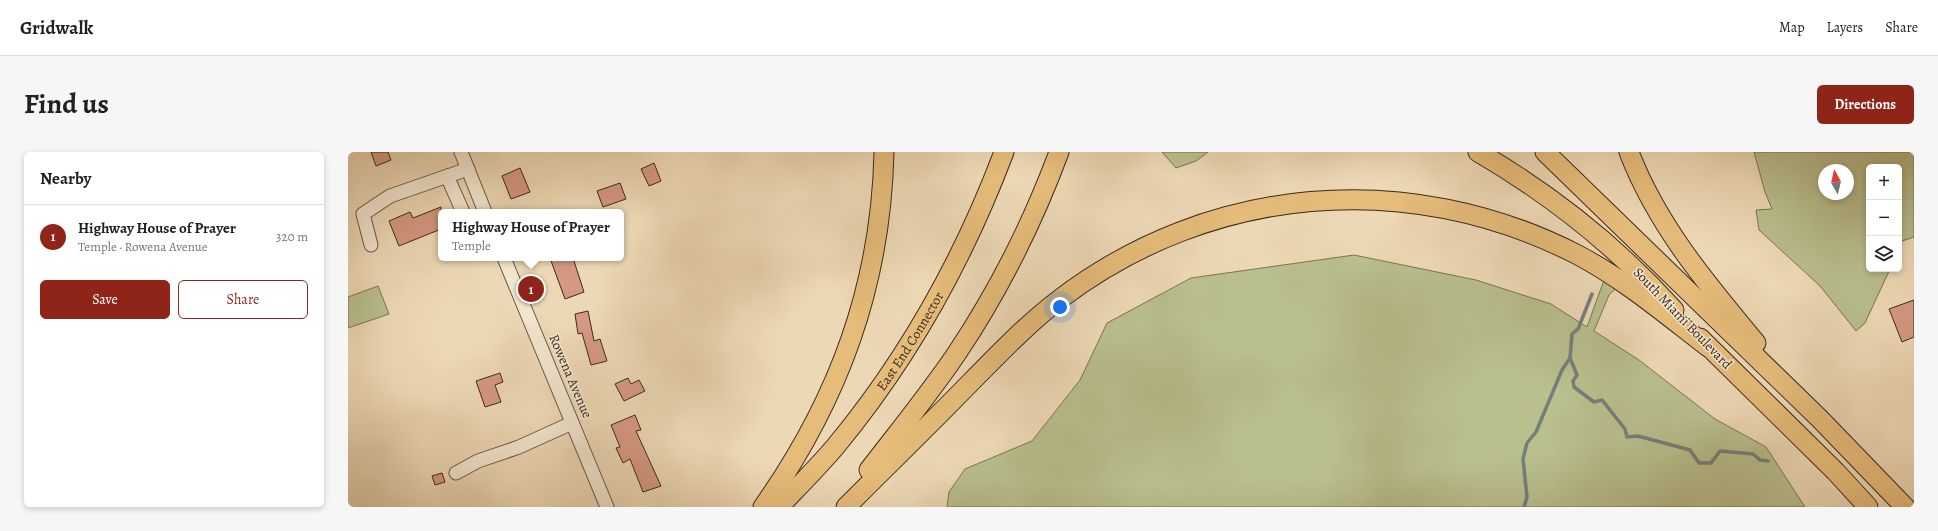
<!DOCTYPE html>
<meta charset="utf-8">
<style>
body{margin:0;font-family:Alegreya,serif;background:#f6f6f6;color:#202124}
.controls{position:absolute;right:12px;top:12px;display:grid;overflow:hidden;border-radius:6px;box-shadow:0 2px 6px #0003}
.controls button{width:36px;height:36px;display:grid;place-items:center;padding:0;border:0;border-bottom:1px solid #e0e0e0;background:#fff;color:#202124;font:20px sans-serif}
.compass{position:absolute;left:1470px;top:12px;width:36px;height:36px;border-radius:50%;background:#fff;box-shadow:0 2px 6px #0003;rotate:352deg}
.you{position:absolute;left:712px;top:155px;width:14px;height:14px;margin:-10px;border:3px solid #fff;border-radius:50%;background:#1a73e8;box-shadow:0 0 0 6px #1a73e833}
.badge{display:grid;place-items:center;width:26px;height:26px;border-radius:50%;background:#8f2418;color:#fff;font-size:13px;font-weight:700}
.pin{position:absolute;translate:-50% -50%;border:2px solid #fff;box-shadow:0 1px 4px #0006}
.popup{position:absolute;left:90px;top:57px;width:186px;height:52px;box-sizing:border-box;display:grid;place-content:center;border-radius:6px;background:#fff;filter:drop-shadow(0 1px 3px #0005);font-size:13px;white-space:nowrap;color:#757577}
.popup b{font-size:15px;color:#202124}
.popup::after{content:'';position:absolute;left:50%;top:100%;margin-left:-8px;border:8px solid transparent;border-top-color:#fff}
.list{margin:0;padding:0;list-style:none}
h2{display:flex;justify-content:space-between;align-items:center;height:52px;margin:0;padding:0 16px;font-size:17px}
h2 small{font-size:13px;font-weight:400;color:#757577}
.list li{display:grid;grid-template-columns:26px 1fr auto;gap:12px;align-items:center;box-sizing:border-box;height:64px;padding:0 16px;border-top:1px solid #e0e0e0}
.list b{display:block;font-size:15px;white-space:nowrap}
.list p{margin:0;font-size:13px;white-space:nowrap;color:#757577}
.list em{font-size:13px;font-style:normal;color:#757577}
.actions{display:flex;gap:8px;padding:12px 16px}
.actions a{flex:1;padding:9px 0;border:1px solid #8f2418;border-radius:6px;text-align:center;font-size:14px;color:#8f2418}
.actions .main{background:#8f2418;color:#fff}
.icon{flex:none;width:22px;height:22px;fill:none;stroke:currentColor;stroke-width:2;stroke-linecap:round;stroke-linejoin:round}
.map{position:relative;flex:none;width:1566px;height:355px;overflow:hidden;border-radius:6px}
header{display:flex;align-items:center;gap:24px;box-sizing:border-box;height:56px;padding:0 20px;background:#fff;border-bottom:1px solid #e0e0e0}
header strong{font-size:19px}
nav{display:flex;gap:22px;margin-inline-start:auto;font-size:14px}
.intro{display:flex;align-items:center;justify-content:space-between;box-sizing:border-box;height:96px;padding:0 24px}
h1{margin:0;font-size:28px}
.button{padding:10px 18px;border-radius:6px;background:#8f2418;color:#fff;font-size:14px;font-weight:700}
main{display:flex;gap:24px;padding:0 24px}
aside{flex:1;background:#fff;border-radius:6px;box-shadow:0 2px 6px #0003}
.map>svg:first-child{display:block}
.green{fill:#b9bf8d;stroke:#7a7456;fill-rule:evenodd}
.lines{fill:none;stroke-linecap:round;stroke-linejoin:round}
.stream{stroke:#757f7b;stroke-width:3.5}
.building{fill:#d59982;stroke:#3a2a20}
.minor-casing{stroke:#675645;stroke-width:15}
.highway-casing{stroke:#3a2a20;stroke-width:21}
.minor{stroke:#f3e6cf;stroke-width:13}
.highway{stroke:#e6bc7a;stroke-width:19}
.labels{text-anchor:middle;stroke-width:3;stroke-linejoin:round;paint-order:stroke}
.street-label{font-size:14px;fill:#3a2a20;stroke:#f3e6cf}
</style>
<header>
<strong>Gridwalk</strong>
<nav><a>Map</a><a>Layers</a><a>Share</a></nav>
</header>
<div class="intro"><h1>Find us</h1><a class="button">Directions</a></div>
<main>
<aside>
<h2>Nearby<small></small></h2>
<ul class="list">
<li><span class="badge">1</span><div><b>Highway House of Prayer</b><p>Temple · Rowena Avenue</p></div><em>320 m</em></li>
</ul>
<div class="actions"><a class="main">Save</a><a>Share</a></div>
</aside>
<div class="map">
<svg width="1566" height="355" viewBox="0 0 1566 355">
<rect width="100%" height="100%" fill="#edd8b5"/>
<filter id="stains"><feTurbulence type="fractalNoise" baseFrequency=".005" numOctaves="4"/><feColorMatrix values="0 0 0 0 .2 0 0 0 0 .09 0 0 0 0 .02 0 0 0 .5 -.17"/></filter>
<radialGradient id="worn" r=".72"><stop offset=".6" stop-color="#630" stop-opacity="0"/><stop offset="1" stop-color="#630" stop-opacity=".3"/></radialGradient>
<g class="green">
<polygon points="814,0 860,0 848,9 828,16"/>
<path d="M 1406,0 L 1566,0 L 1566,85 L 1554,89 L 1551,96 L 1551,15 L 1521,15 L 1521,117 L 1542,117 L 1517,171 L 1508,179 L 1472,134 L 1411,78 L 1408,58 L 1424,57 L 1417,40 ZM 1476,18 L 1500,18 L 1500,42 L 1476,42 Z"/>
<polygon points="1006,103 1128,128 1203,152 1239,175 1264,106 1283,122 1261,143 1246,179 1291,208 1367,267 1418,295 1457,355 599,355 601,340 617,317 684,289 732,228 759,171 843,126"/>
<polygon points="30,134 41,162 0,176 0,145"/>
</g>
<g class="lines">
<g class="stream">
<polyline points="1222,206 1229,223 1225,229 1226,235 1246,250 1254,248 1277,277 1279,285 1290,284 1342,298 1351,311 1363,311 1372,299 1405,302 1412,308 1420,309"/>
<polyline points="1176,355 1179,345 1175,307 1179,291 1188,280 1214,218 1222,206 1224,182 1230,177 1244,142"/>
</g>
</g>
<g class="building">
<polygon points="23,0 40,0 43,8 28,14"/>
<polygon points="306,11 313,29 301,34 293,17"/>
<polygon points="172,16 182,40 163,47 154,24"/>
<polygon points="272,31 278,47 255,55 249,39"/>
<polygon points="93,55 93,77 51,94 41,69 62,60 65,66"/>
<polygon points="202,106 225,106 236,140 217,147"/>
<polygon points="1566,148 1566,185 1554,190 1541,157"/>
<polygon points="240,159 246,189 252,187 259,209 243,213 234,181 230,182 227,162"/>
<polygon points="152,221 155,230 147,233 153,250 137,255 128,229"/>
<polygon points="280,226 283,232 291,228 297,239 276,249 267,232"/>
<polygon points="287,263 293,278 288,279 313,334 295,340 282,307 275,311 268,296 272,295 263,273"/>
<polygon points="94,321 97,330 87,333 84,324"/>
</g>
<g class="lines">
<defs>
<g id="minor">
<polyline points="113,0 137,60"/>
<polyline points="99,24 115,60"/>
<polyline points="23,93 15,62 42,44 120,17"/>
<polyline points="156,106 259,355"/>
<polyline points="108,321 130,309 171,295 224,271"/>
</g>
<g id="highway">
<path d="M 1130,0 C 1204,43 1269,95 1326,158"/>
<polyline points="1197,0 1472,267 1557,355"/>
<path d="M 1281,0 C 1309,73 1358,131 1408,191"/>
<polyline points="1352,186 1488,320 1520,355"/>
<path d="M 521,318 C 551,279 582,241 609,201 C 651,138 685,70 711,0"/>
<path d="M 415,355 C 491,247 533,133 536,0"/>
<path id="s1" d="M 431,355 C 450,335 469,316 487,295 C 560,207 616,106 656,0"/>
<path d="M 498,355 C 540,313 582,272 623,230 C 652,201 679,172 712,147 C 862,33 1059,16 1228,102 C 1276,127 1317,162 1360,195"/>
</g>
</defs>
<use href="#minor" class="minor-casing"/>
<use href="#highway" class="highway-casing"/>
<use href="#minor" class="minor"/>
<use href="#highway" class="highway"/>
</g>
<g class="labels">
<g class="street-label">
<text transform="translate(1335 166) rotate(46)" y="5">South Miami Boulevard</text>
<text dy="5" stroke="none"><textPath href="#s1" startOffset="212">East End Connector</textPath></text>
<text transform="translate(223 224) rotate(67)" y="5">Rowena Avenue</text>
</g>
</g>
<rect width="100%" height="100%" filter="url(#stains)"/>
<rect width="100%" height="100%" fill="url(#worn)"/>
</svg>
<div class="controls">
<button>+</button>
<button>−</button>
<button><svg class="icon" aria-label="layers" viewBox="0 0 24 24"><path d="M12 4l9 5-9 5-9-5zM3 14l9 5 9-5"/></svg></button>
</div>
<svg class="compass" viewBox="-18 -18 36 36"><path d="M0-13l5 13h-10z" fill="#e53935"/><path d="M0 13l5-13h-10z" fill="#757577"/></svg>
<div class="you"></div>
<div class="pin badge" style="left:183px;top:137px">1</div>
<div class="popup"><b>Highway House of Prayer</b>Temple</div>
</div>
</main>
